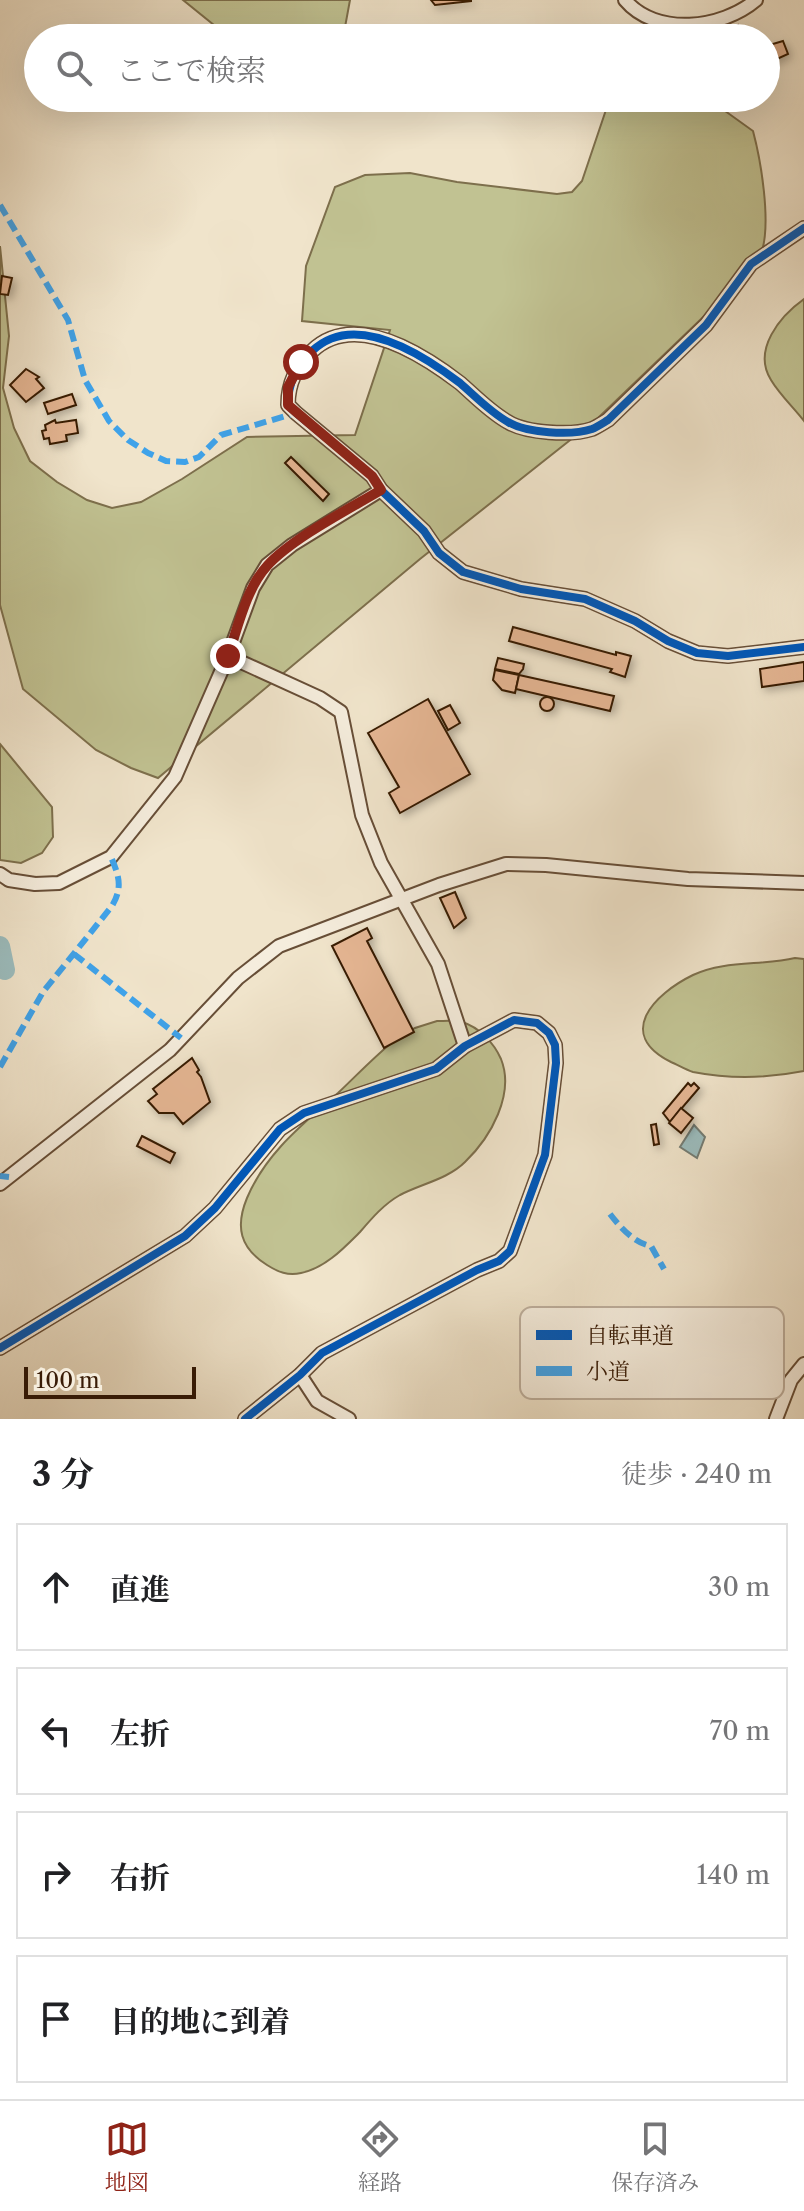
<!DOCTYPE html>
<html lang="ja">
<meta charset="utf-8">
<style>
body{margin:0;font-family:"Libre Caslon Text","Noto Serif JP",serif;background:#f2f2f2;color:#202124}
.scale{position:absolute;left:24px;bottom:20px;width:172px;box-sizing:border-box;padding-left:8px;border:4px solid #391c06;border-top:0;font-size:22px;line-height:28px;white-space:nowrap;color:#391c06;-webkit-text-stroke:6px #f5eddd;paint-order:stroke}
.stop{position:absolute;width:24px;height:24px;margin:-18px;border:6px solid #8f2418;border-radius:50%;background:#fff}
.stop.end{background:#8f2418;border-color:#fff;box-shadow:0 2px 8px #0008}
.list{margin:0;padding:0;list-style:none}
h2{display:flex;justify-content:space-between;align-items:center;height:104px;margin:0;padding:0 32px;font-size:34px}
h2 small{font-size:26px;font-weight:400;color:#757577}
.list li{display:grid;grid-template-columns:52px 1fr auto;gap:24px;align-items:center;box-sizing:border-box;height:128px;margin:0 16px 16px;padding:0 16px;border:2px solid #e0e0e0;border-radius:0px}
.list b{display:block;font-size:30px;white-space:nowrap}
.list em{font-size:26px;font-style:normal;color:#757577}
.icon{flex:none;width:44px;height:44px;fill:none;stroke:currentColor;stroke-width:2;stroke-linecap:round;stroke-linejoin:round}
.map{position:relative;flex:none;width:804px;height:1419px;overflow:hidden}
.search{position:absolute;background:#fff;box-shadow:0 8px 32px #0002;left:24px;right:24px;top:24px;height:88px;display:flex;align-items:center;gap:20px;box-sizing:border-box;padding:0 28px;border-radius:44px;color:#757577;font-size:30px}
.sheet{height:680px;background:#fff}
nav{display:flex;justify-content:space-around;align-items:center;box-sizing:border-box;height:112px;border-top:2px solid #e0e0e0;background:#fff;font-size:22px;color:#757577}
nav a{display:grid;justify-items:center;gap:4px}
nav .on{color:#8f2418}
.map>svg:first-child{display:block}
.green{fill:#c1c292;stroke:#7d6f4c;stroke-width:2}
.water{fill:#9cbdbe;stroke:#747d74;stroke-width:2}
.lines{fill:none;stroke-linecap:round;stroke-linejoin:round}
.river{stroke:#9cbdbe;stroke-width:20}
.building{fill:#e3b491;stroke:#391c06;stroke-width:2;filter:url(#shadow)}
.minor-casing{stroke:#674e37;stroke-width:16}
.minor{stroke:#f5eddd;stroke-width:12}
.quiet{stroke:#3fa2e9;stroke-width:6;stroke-dasharray:12 6;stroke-linecap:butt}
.cycleway-casing{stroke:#f5eddd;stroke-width:13}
.cycleway{stroke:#0057b8;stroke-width:8}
.route{stroke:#8f2418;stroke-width:10}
.key{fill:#f5eddd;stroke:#bdae9c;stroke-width:2}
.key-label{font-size:22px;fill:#391c06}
</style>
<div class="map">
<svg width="804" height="1419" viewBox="0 0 804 1419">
<defs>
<filter id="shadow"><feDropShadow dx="3.5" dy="3.5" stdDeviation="4" flood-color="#0004"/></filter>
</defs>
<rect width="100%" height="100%" fill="#f0e4cb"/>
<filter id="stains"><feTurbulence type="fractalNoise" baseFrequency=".0025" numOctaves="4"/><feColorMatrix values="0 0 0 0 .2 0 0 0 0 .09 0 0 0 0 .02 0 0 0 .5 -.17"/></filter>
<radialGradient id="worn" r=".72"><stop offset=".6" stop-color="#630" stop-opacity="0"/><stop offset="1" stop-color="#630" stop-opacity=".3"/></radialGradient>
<g class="green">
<polygon points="183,0 350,0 343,38 230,38"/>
<path d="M 610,98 L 707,98 L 753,131 C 761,161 771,221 762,251 C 759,258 753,266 749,273 L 598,418 L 420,559 L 158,778 L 131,768 L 96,750 L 23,689 L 0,605 L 0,246 L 9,336 L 3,388 L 14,428 L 30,461 L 57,482 L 87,500 L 112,508 L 141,502 L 182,479 L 247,437 L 355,435 L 390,330 L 302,321 L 306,266 L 335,187 L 365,175 L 410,173 L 457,182 L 557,194 L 572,192 L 582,181 Z"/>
<path d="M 804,299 L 804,421 C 794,408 780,395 771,380 C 752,350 780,316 804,299 Z"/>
<polygon points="0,744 52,807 53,837 42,853 21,863 0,860"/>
<path d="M 795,958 L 804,959 L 804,1071 C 769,1078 729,1079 693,1072 C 686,1070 678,1065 671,1062 C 615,1034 654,994 693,975 C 725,960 761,966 795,958 Z"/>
<path d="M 437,1021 C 445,1021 455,1020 462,1022 C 479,1027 494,1043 501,1059 C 515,1094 491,1137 465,1162 C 448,1179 421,1184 400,1195 C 384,1204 372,1218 360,1232 C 343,1249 325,1268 301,1273 C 288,1276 278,1272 267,1265 C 240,1248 235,1227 247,1198 C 266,1153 302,1125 338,1093 C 357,1075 375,1056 396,1039 L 415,1028 Z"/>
</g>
<polygon class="water" points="694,1125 705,1137 697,1158 680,1147"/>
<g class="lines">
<polyline class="river" points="0,946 5,970"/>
</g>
<g class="building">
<polygon points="431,0 471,0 471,1 435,5"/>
<polygon points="738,25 741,35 725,38 725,28"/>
<polygon points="783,41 788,54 766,64 766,46"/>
<polygon points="2,276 12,278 8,295 0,294"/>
<polygon points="26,369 39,377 36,379 44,388 26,402 10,385"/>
<polygon points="72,394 76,405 48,414 44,403"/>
<polygon points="55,420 56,423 76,420 78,433 66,435 67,441 50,444 49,438 44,439 42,431 46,430 45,425"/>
<polygon points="291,457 329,494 323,501 285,463"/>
<polygon points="513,627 616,655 616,652 631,656 625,677 610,672 612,669 509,641"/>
<polygon points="498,658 524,664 523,669 519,674 495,669"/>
<polygon points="804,662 804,681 762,687 760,669"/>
<polygon points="495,670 519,675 515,693 502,690 493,680"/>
<polygon points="519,675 614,696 610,711 516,689"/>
<circle cx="547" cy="704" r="7"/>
<polygon points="428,699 470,774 400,813 389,793 399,787 368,733"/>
<polygon points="450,705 460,723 448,730 438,711"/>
<polygon points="455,892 466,918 454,928 440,898"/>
<polygon points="367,928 372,938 367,941 414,1032 384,1048 332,946"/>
<polygon points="192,1058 199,1070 197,1072 201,1077 210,1102 183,1124 174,1113 159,1113 148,1101 157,1094 153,1089"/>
<polygon points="688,1083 691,1086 694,1083 699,1088 670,1122 663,1113"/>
<polygon points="681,1108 693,1118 681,1133 669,1123"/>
<polygon points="656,1124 659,1144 654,1145 651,1125"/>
<polygon points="142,1136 175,1153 170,1163 137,1146"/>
</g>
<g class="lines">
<defs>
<g id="minor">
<path d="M 625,0 C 656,37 722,29 756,0"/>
<path d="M 804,228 L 751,264 L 706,325 L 608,420 C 603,423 597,427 592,429 C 571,436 526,433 508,422 C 490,412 475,396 460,383 C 422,354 355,310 312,351 C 296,367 288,383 288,405 L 296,413 L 372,476 L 381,490 L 424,531 L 439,553 L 463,572 L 521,589 L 585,599 L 635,621 L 668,641 L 697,653 L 728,656 L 804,647"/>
<polyline points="228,656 320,698 341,712 362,815 381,863 438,964 465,1046"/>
<polyline points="0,874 9,880 35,884 59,883 111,857 175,777 228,656 253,588 267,565 292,545 381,490"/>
<polyline points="0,1184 170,1050 238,978 279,946 439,885 506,864 546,865 688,879 804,883"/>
<polyline points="0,1348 185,1236 215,1208 280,1129 304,1113 436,1069 465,1046 514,1020 537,1023 549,1033 555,1045 556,1063 545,1155 510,1251 499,1261 477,1270 322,1353 300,1375 245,1419"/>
<polyline points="300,1375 317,1401 349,1419"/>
<polyline points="776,1419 791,1380 804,1364"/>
</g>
</defs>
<use href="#minor" class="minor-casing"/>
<use href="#minor" class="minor"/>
<g class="quiet">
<polyline points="0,205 68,320 85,380 109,421 128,440 148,453 166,461 185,462 199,457 221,435 296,413"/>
<polyline points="74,954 181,1038"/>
<path d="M 0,1067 L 43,992 L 112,906 C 123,887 119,876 111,857"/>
<polyline points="0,1176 9,1177"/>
<path d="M 610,1214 C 620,1227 634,1243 651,1246 L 664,1269"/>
</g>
<defs>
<g id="cycleway">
<path d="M 804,228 L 751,264 L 706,325 L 608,420 C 603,423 597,427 592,429 C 571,436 526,433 508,422 C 490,412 475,396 460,383 C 422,354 355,310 312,351 C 296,367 288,383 288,405 L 296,413 L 372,476 L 381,490 L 424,531 L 439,553 L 463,572 L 521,589 L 585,599 L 635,621 L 668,641 L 697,653 L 728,656 L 804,647"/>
<polyline points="0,1348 185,1236 215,1208 280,1129 304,1113 436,1069 465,1046 514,1020 537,1023 549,1033 555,1045 556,1063 545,1155 510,1251 499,1261 477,1270 322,1353 300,1375 245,1419"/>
</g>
</defs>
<use href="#cycleway" class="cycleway-casing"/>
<use href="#cycleway" class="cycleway"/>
</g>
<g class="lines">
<path class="route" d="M 228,656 C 238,627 246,589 267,566 C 291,539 349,509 381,490 L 372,476 L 288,405 L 288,387 L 301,362"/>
</g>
<rect x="520" y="1307" width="264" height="92" rx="12" class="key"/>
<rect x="536" y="1330" width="36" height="10" fill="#0057b8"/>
<rect x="536" y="1366" width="36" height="10" fill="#3fa2e9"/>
<g class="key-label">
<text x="586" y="1343">自転車道</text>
<text x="586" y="1379">小道</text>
</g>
<rect width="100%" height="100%" filter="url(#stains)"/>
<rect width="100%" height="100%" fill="url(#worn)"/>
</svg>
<div class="scale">100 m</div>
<div class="stop" style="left:301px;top:362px"></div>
<div class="stop end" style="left:228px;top:656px"></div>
<div class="search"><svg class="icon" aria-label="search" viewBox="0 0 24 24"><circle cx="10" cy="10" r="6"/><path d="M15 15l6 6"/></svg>ここで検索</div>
</div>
<section class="sheet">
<h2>3 分<small>徒歩 · 240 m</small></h2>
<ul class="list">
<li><svg class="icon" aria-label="ahead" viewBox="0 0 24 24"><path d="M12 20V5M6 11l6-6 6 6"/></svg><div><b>直進</b></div><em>30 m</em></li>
<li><svg class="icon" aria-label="left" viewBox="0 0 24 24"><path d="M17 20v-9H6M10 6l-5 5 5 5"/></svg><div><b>左折</b></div><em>70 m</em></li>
<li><svg class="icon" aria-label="right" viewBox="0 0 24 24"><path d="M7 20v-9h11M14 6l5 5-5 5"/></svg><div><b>右折</b></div><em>140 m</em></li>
<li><svg class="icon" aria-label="arrive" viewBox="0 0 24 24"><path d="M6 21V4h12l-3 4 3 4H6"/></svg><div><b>目的地に到着</b></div></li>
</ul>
</section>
<nav>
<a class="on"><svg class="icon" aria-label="map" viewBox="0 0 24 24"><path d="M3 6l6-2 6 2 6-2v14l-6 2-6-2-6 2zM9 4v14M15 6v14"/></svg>地図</a>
<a><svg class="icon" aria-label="directions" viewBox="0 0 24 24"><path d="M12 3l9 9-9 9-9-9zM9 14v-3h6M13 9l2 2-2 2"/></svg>経路</a>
<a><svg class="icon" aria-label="saved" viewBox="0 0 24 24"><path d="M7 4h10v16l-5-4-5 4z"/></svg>保存済み</a>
</nav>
